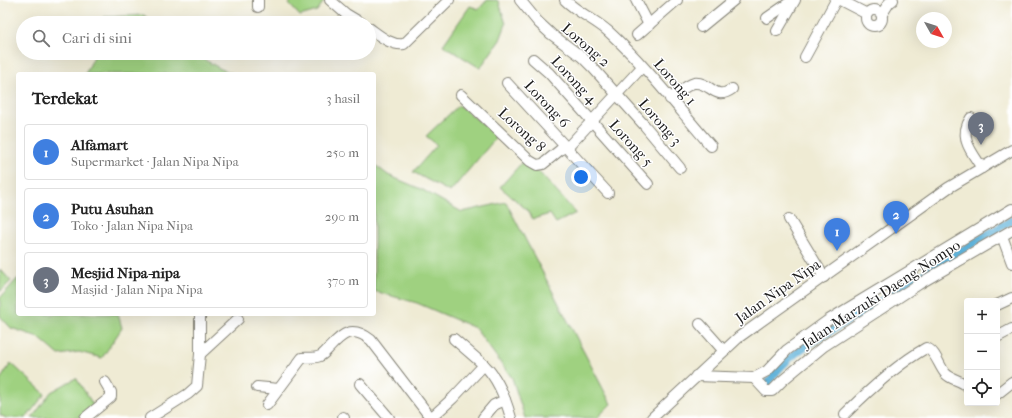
<!DOCTYPE html>
<html lang="id">
<meta charset="utf-8">
<style>
body{margin:0;font-family:"IM FELL French Canon",serif;background:#f6f6f6;color:#222}
.controls{position:absolute;right:12px;bottom:12px;display:grid;overflow:hidden;border-radius:4px;box-shadow:0 4px 16px #0002}
.controls button{width:36px;height:36px;display:grid;place-items:center;padding:0;border:0;border-bottom:1px solid #e0e0e0;background:#fff;color:#222;font:20px sans-serif}
.compass{position:absolute;left:916px;top:12px;width:36px;height:36px;border-radius:50%;background:#fff;box-shadow:0 4px 16px #0002;rotate:129deg}
.you{position:absolute;left:581px;top:177px;width:14px;height:14px;margin:-10px;border:3px solid #fff;border-radius:50%;background:#1a73e8;box-shadow:0 0 0 6px #1a73e833}
.badge{display:grid;place-items:center;width:26px;height:26px;border-radius:50%;background:#d1495b;color:#fff;font-size:13px;font-weight:700}
.pin{position:absolute;translate:-50% -33px;filter:drop-shadow(0 1px 2px #0008)}
.pin::after{content:'';position:absolute;top:21px;width:14px;height:12px;background:inherit;clip-path:polygon(0 0,100% 0,50% 100%)}
.list{margin:0;padding:0;list-style:none}
h2{display:flex;justify-content:space-between;align-items:center;height:52px;margin:0;padding:0 16px;font-size:17px}
h2 small{font-size:13px;font-weight:400;color:#767676}
.list li{display:grid;grid-template-columns:26px 1fr auto;gap:12px;align-items:center;box-sizing:border-box;height:56px;margin:0 8px 8px;padding:0 8px;border:1px solid #e0e0e0;border-radius:4px}
.list b{display:block;font-size:15px;white-space:nowrap}
.list p{margin:0;font-size:13px;white-space:nowrap;color:#767676}
.list em{font-size:13px;font-style:normal;color:#767676}
.icon{flex:none;width:22px;height:22px;fill:none;stroke:currentColor;stroke-width:2;stroke-linecap:round;stroke-linejoin:round}
.map{position:relative;flex:none;width:1012px;height:418px;overflow:hidden}
.search{position:absolute;background:#fff;box-shadow:0 4px 16px #0002;left:16px;top:16px;width:360px;height:44px;display:flex;align-items:center;gap:10px;box-sizing:border-box;padding:0 14px;border-radius:22px;color:#767676;font-size:15px}
.panel{position:absolute;background:#fff;box-shadow:0 4px 16px #0002;left:16px;top:72px;width:360px;height:244px;border-radius:4px}
.map>svg:first-child{display:block}
.green{fill:#9fd180;stroke:#5e764e}
.lines{fill:none;stroke-linecap:round;stroke-linejoin:round}
.canal{stroke:#5db1d9;stroke-width:8}
.minor-casing{stroke:#868478;stroke-width:12}
.minor{stroke:#fff;stroke-width:10}
.labels{text-anchor:middle;stroke-width:3;stroke-linejoin:round;paint-order:stroke}
.street-label{font-size:15px;fill:#1c1c1c;stroke:#fff}
</style>
<div class="map">
<svg width="1012" height="418" viewBox="0 0 1012 418">
<rect width="100%" height="100%" fill="#fff"/>
<filter id="ink" filterUnits="userSpaceOnUse"><feTurbulence type="fractalNoise" baseFrequency=".025" numOctaves="2"/><feDisplacementMap in="SourceGraphic" scale="8" xChannelSelector="R" yChannelSelector="G"/><feConvolveMatrix kernelMatrix="1 2 1 2 8 2 1 2 1" color-interpolation-filters="sRGB"/></filter>
<filter id="wash" filterUnits="userSpaceOnUse"><feTurbulence type="fractalNoise" baseFrequency=".012" numOctaves="4" result="noise"/><feDisplacementMap in="SourceGraphic" scale="16" xChannelSelector="R" yChannelSelector="G"/><feGaussianBlur stdDeviation="0.9" result="paint"/><feColorMatrix in="noise" values="0 0 0 0 0 0 0 0 0 0 0 0 0 0 0 0 0 1.4 0 .05"/><feComposite in="paint" operator="in"/></filter>
<g filter="url(#wash)">
<rect width="100%" height="100%" fill="#efebd4"/>
<g class="green">
<polygon points="292,0 325,0 317,11 300,16 289,4"/>
<polygon points="487,0 497,0 499,2 506,24 500,40 480,68 443,45 470,6 479,9"/>
<polygon points="144,15 153,23 102,23 104,17"/>
<polygon points="94,53 193,53 221,69 234,74 85,74 93,59"/>
<polygon points="459,105 494,133 495,139 450,192 413,172 437,145 426,136"/>
<polygon points="525,159 537,170 576,213 556,223 550,214 533,219 526,209 500,187"/>
<polygon points="374,164 388,175 423,190 462,212 506,202 611,404 597,418 525,418 512,378 475,328 417,303 374,291"/>
<polygon points="0,269 11,281 0,292"/>
<polygon points="18,278 18,314 118,314 122,328 102,358 79,352 59,355 38,337 11,328 0,316 0,298"/>
<polygon points="11,363 45,394 26,418 6,418 0,415 0,380"/>
<polygon points="76,378 94,406 81,418 32,418 51,392"/>
</g>
<g class="lines">
<path class="canal" d="M 767,385 C 788,349 831,332 865,311 C 914,281 962,249 1012,220"/>
</g>
</g>
<g filter="url(#ink)">
<g class="lines">
<defs>
<g id="minor">
<polyline points="258,0 258,7"/>
<polyline points="330,0 346,14 361,23"/>
<polyline points="520,0 538,22 551,34 582,57 593,68 645,126 680,168"/>
<path d="M 565,0 C 578,13 596,20 609,32 C 646,66 678,108 711,146"/>
<polyline points="636,0 649,25"/>
<polyline points="840,0 867,14"/>
<circle cx="874" cy="18" r="8"/>
<polyline points="882,14 889,3 893,0"/>
<polyline points="767,18 793,0"/>
<polyline points="701,27 734,0"/>
<path d="M 369,28 C 379,35 391,46 404,44 L 449,0"/>
<polyline points="777,31 795,0"/>
<polyline points="637,35 677,0"/>
<polyline points="805,57 836,0"/>
<polyline points="533,59 549,73 648,184"/>
<polyline points="507,83 608,193"/>
<polyline points="461,95 530,161 537,165 543,164 565,146"/>
<path d="M 670,99 C 677,94 686,85 694,83 C 711,81 714,102 732,89"/>
<path d="M 971,118 C 958,137 971,151 982,168"/>
<polyline points="567,148 642,67"/>
<polyline points="789,219 824,277"/>
<polyline points="1002,236 1012,263"/>
<polyline points="997,305 1012,298"/>
<polyline points="700,324 723,350"/>
<polyline points="997,337 1012,329"/>
<polyline points="200,354 238,319"/>
<path d="M 484,365 C 498,378 506,400 511,418"/>
<polyline points="696,376 754,378 767,371 787,350 827,321 1012,209"/>
<polyline points="754,378 766,391 772,391 783,380 824,346 919,284 1012,230"/>
<polyline points="360,384 389,418"/>
<polyline points="257,387 279,389"/>
<polyline points="997,394 1012,382"/>
<path d="M 267,405 L 302,358 C 307,357 314,359 320,356 C 323,355 326,351 329,348 C 343,333 352,325 371,340 L 431,418 L 453,398 L 484,365 L 454,339"/>
<path d="M 845,414 C 869,390 896,365 926,348 C 935,350 939,366 945,373 C 951,380 961,380 967,386"/>
<polyline points="343,417 344,418"/>
<polyline points="85,418 111,397 111,392 105,382"/>
<polyline points="150,418 188,394 197,386 200,354 200,314"/>
<polyline points="483,418 494,405 505,400"/>
<polyline points="652,418 739,337 948,188 1012,150"/>
</g>
</defs>
<use href="#minor" class="minor-casing"/>
<use href="#minor" class="minor"/>
</g>
</g>
<g class="labels">
<g class="street-label">
<text transform="translate(586 45) rotate(41)" y="5">Lorong 2</text>
<text transform="translate(574 80) rotate(47)" y="5">Lorong 4</text>
<text transform="translate(675 82) rotate(49)" y="5">Lorong 1</text>
<text transform="translate(547 104) rotate(47)" y="5">Lorong 6</text>
<text transform="translate(660 122) rotate(49)" y="5">Lorong 3</text>
<text transform="translate(522 130) rotate(42)" y="5">Lorong 8</text>
<text transform="translate(631 143) rotate(48)" y="5">Lorong 5</text>
<text transform="translate(778 291) rotate(-35)" y="5">Jalan Nipa Nipa</text>
<text transform="translate(881 294) rotate(-33)" y="5">Jalan Marzuki Daeng Nompo</text>
</g>
</g>
</svg>
<div class="controls">
<button>+</button>
<button>−</button>
<button><svg class="icon" aria-label="locate" viewBox="0 0 24 24"><circle cx="12" cy="12" r="6"/><path d="M12 2v4M12 18v4M2 12h4M18 12h4"/></svg></button>
</div>
<svg class="compass" viewBox="-18 -18 36 36"><path d="M0-13l5 13h-10z" fill="#e53935"/><path d="M0 13l5-13h-10z" fill="#767676"/></svg>
<div class="you"></div>
<div class="pin badge" style="left:837px;top:251px;background:#3f7fe0">1</div>
<div class="pin badge" style="left:896px;top:234px;background:#3f7fe0">2</div>
<div class="pin badge" style="left:981px;top:145px;background:#6b7280">3</div>
<div class="search"><svg class="icon" aria-label="search" viewBox="0 0 24 24"><circle cx="10" cy="10" r="6"/><path d="M15 15l6 6"/></svg>Cari di sini</div>
<section class="panel">
<h2>Terdekat<small>3 hasil</small></h2>
<ul class="list">
<li><span class="badge" style="background:#3f7fe0">1</span><div><b>Alfamart</b><p>Supermarket · Jalan Nipa Nipa</p></div><em>250 m</em></li>
<li><span class="badge" style="background:#3f7fe0">2</span><div><b>Putu Asuhan</b><p>Toko · Jalan Nipa Nipa</p></div><em>290 m</em></li>
<li><span class="badge" style="background:#6b7280">3</span><div><b>Mesjid Nipa-nipa</b><p>Masjid · Jalan Nipa Nipa</p></div><em>370 m</em></li>
</ul>
</section>
</div>
